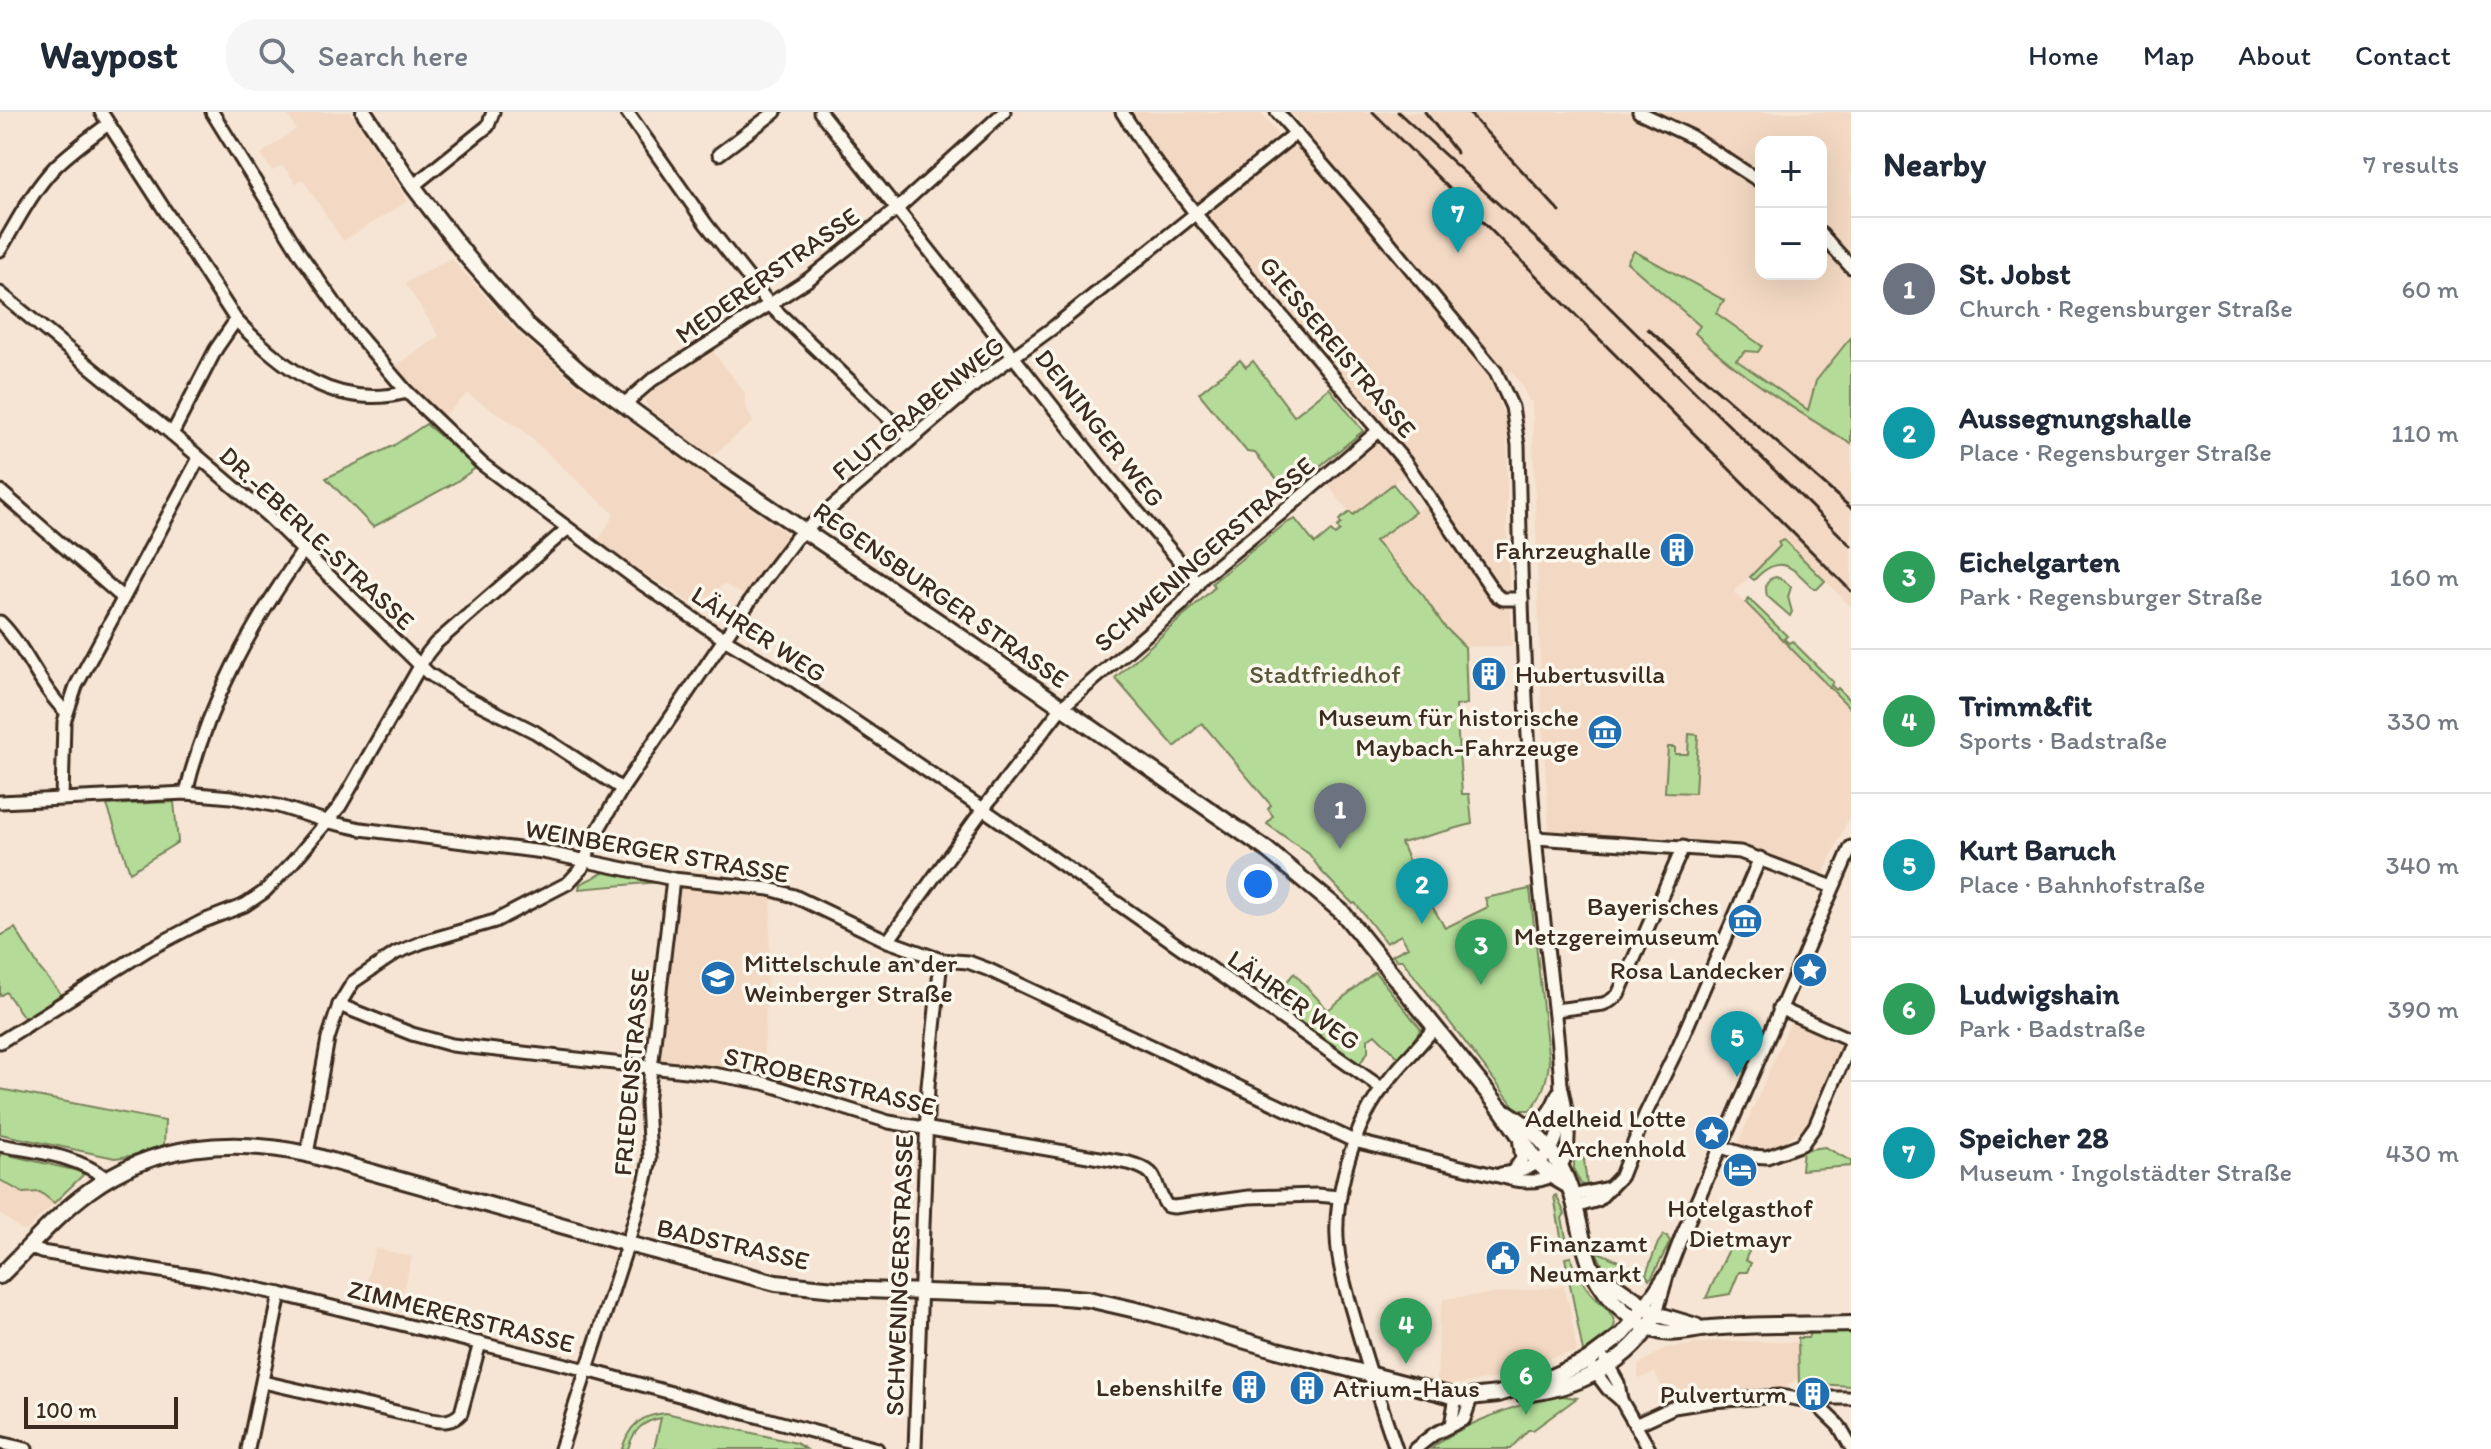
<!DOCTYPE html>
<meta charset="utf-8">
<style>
body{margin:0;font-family:Itim,sans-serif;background:#f6f6f7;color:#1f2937}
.controls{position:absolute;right:24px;top:24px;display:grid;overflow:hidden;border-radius:16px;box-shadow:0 8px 32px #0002}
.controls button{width:72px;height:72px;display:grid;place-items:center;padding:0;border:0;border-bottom:2px solid #e0e1e3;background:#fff;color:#1f2937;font:40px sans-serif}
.scale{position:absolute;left:24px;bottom:20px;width:154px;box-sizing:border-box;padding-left:8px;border:4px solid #3b2a1e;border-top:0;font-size:22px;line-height:28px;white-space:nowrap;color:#3b2a1e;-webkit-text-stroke:6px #fbf7ec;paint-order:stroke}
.you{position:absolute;left:1258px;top:772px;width:28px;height:28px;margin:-20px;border:6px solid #fff;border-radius:50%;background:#1a73e8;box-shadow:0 0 0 12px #1a73e833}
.badge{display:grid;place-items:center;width:52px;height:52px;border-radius:50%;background:#ea580c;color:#fff;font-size:26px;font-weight:700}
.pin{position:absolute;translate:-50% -66px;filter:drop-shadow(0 2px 4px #0008)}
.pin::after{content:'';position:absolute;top:42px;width:28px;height:24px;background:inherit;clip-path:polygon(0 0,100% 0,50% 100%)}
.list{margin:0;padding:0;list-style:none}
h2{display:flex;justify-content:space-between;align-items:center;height:104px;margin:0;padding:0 32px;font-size:34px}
h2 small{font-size:26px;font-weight:400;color:#747a83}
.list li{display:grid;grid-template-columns:52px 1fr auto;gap:24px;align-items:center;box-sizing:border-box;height:144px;padding:0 32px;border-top:2px solid #e0e1e3}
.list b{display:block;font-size:30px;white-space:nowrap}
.list p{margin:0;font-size:26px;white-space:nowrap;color:#747a83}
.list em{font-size:26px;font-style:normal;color:#747a83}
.icon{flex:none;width:44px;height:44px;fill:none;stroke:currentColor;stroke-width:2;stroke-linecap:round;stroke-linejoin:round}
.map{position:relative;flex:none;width:1851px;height:1337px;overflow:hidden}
header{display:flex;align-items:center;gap:48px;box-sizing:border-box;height:112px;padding:0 40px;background:#fff;border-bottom:2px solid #e0e1e3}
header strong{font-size:38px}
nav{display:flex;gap:44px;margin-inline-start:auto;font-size:28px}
.search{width:560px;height:72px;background:#f6f6f7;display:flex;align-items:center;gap:20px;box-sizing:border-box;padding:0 28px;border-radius:32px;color:#747a83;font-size:30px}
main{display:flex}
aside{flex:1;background:#fff}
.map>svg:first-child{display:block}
.built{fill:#f3d9c3;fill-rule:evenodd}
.green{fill:#b4dc98;stroke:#78835b;stroke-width:2}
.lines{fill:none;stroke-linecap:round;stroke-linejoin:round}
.minor-casing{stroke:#3b2a1e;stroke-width:17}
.major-casing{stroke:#3b2a1e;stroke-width:20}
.minor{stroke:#fbf7ec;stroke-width:11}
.major{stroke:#fbf7ec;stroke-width:14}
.rail{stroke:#3b2a1e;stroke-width:3}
.labels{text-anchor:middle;stroke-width:7;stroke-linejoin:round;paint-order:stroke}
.street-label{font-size:26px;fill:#3b2a1e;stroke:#fbf7ec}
.poi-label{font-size:26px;fill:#3b2a1e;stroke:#fbf7ec;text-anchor:end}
.park-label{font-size:26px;fill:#59563c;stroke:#fbf7ec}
</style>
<header>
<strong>Waypost</strong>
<div class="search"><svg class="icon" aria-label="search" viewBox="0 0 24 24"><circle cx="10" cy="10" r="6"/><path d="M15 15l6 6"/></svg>Search here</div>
<nav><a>Home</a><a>Map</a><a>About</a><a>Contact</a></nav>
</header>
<main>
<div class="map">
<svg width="1851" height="1337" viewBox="0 0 1851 1337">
<rect width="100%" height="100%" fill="#f6e5d4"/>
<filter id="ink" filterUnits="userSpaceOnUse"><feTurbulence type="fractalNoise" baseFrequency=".0125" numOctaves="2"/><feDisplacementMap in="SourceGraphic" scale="16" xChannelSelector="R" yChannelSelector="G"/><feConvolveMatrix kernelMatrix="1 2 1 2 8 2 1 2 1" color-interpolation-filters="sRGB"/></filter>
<g filter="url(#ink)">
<g class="built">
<polygon points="286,0 351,0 408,89 343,129 303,68 296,71 282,53 272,59 261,42 296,17"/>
<polygon points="1130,0 1261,0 1275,17 1278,27 1199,92 1174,64"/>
<path d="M 1291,0 L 1851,0 L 1851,225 L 1816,269 L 1807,305 L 1851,332 L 1851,495 L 1786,429 L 1779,430 L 1781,433 L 1734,480 L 1851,597 L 1851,701 L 1823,763 L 1746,733 L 1549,720 L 1541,584 L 1532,289 L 1529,289 L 1521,272 L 1511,259 L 1493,273 L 1507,314 L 1507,416 L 1512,534 L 1465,535 L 1444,514 L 1423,483 L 1375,429 L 1426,392 L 1404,363 L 1352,403 L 1326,371 L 1387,318 L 1204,100 L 1307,19 ZM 1761,30 L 1821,30 L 1821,162 L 1761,162 Z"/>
<polygon points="451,146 517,220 577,272 787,422 747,485 724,472 696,494 597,431 614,402 520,316 467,282 442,306 413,276 395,254 439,224 405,171"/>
<polygon points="712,238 745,281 745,293 753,310 711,345 648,296 645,289 646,282 651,278"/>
<polygon points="678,775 772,784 763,960 659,948"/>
<polygon points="1791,908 1839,927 1843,933 1844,938 1808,1015 1805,1014 1774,1038 1741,1033 1739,1029"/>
<polygon points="0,1041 78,1059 84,1062 25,1120 0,1102"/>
<polygon points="375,1136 412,1145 396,1204 360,1195"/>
<polygon points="1564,1174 1566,1189 1569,1189 1577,1240 1545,1246 1546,1253 1524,1259 1523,1251 1521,1251 1518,1242 1511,1242 1511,1252 1497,1254 1498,1266 1461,1272 1437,1272 1439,1208 1443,1187"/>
<polygon points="1719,1229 1798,1230 1799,1267 1788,1272 1788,1281 1670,1295 1655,1260 1638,1267 1638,1253 1665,1236"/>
</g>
<g class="green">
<path d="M 1634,139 L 1724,188 L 1716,201 L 1762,234 L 1758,240 L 1746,239 L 1736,248 L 1808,298 L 1816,269 L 1851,225 L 1851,332 C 1797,299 1741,265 1695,221 L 1700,214 L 1627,150 Z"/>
<polygon points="1240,248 1246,255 1253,249 1294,304 1329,276 1363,319 1288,380 1255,341 1247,340 1199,281"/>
<polygon points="426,312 477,355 456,370 373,415 326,366 393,334"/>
<path d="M 1393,372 L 1415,400 L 1375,429 L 1423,483 L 1444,514 L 1465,535 L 1467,592 L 1456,594 L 1462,682 L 1469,682 L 1472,712 L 1401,731 L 1428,795 L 1432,794 L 1445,816 L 1488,795 L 1485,786 L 1530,777 L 1549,951 C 1547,968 1542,986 1530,998 L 1521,998 L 1514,994 L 1402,848 L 1397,848 L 1392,843 L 1408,835 L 1401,823 L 1386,831 L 1355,791 L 1353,792 L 1322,760 L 1309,742 L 1267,712 L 1273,704 L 1268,697 L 1271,693 L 1202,611 L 1175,635 L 1115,566 L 1215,475 L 1212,471 L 1286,411 L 1295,407 L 1315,432 L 1331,419 L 1335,423 L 1340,419 L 1337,415 L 1341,412 L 1339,408 L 1350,400 L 1353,403 Z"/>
<path d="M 1784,428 L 1825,469 L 1817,477 L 1814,477 C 1792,455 1780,440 1754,468 L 1750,465 L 1780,434 L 1778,430 Z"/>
<path d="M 1776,465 L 1784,468 L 1791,475 L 1788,485 L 1792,500 L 1790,504 L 1767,484 C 1765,475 1765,467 1776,465 Z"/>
<polygon points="1749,487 1787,524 1784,527 1789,531 1792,529 1833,570 1831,573 1836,578 1838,576 1850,589 1851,597 1746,491"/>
<polygon points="1689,622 1698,623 1695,681 1665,680 1668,635 1675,635 1675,642 1688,642"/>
<polygon points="174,690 178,730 130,760 107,693"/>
<polygon points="607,759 659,769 660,770 579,777 580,772"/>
<polygon points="15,816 40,857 61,882 25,907 6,880 0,884 0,824"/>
<polygon points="1375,860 1421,917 1400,947 1375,922 1368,927 1368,940 1358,954 1270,890 1294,861 1328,898"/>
<polygon points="0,977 165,1009 164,1033 130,1044 115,1046 0,1022"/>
<polygon points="1825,1035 1851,1049 1851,1054 1801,1058 1803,1038"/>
<polygon points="1574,1038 1579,1038 1584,1047 1587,1074 1581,1072 1574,1058"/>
<polygon points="0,1041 78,1059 84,1062 54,1091 40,1080 23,1081 0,1068"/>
<polygon points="1556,1083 1565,1102 1562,1106 1568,1136 1563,1137 1554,1084"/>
<polygon points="1664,1123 1668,1125 1670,1130 1652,1165 1649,1167 1646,1162 1658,1131"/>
<polygon points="1744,1132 1751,1135 1745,1148 1751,1151 1747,1160 1739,1160 1730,1182 1706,1186 1731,1133 1736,1135"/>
<polygon points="1596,1139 1621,1150 1622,1167 1617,1171 1605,1159"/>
<path d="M 1571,1145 L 1574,1159 C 1581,1165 1584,1173 1590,1180 C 1599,1191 1611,1197 1615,1211 L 1611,1224 L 1584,1245 L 1565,1146 Z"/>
<polygon points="1810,1221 1851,1221 1851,1274 1799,1271 1798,1226 1808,1226"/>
<path d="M 1562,1284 L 1577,1286 L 1533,1318 L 1528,1318 L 1510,1337 L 1431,1337 C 1457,1314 1527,1287 1562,1284 Z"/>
<path d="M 666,1301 L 796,1331 L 806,1337 L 654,1337 L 661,1306 C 642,1309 633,1319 628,1337 L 622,1337 C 629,1313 641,1303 666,1301 Z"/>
</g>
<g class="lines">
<defs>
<g id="minor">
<path d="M 101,0 L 236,208 C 282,256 336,299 407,280"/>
<polyline points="212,0 300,142 353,217 407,280 482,352 644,473 724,527 795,569 983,697 1383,977"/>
<polyline points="627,0 706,112 770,193 911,327"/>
<polyline points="820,0 1110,367 1198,471"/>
<polyline points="1122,0 1151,44 1199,106 1406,351 1496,483 1503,487 1522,487"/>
<path d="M 1277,0 L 1370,107 L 1496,260 L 1512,295 L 1518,333 C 1521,481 1525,629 1540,776 C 1546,829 1553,881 1558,934 C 1560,963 1565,995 1557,1024 C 1549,1052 1527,1058 1501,1062"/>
<polyline points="1639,0 1692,25 1761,70"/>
<polyline points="719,42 775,0"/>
<polyline points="413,74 488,14 493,0"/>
<polyline points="1821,122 1851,155"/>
<path d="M 0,138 C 17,110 32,79 55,55 C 71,39 90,26 108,12"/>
<polyline points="0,181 172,322 268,404 428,561 458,581 535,620 622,677"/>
<polyline points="623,293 652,268 809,167 897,97 1004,0"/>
<polyline points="172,322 216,237 236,208"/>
<polyline points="0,379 122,485"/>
<path d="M 0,510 C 27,537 39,574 66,600"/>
<path d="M 186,681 C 207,592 251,513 303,439"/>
<polyline points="62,687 64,610 76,574 199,346"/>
<path d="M 0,690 L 186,681 L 231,685 L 278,694 L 329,710 L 361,717 L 543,740 L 673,767 L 770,777 L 794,784 L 888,829 L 941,848 L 968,850 L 987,857 L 1354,1029 L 1515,1068 C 1581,1078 1571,1015 1561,973"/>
<polyline points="1536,726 1740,740 1833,775"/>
<polyline points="888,829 983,697 1062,595 1182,492 1203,465 1289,395 1378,319"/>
<path d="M 339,893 L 412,922 L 452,933 L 713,962 L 764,971 L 889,1010 L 1129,1051 C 1164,1061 1150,1070 1167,1094 L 1174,1095 L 1249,1085 L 1316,1083 L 1340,1085"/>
<polyline points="1779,896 1851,928"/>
<polyline points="1555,898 1603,892 1610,889 1618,883 1683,735"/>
<polyline points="0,930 149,837 201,810 245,793 264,780 293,750 340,694 427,542 435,532 567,417"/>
<path d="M 1522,1010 C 1544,1013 1551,999 1558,981"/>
<path d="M 0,1033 C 36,1040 77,1043 107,1067"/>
<polyline points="1721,1035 1750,1044 1767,1045 1802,1032 1815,1014 1851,930"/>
<polyline points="307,1042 328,927 339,893 353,870 396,841 423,830 495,809 568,771 582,756 595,723 622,677 765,467 796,426 977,271 1054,215 1296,21"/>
<polyline points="1512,1060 1522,1047 1519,1025"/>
<polyline points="1572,1084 1608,1076"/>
<polyline points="1575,1095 1598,1088 1621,1064 1645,1003 1679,933 1760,746"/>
<polyline points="29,1135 41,1140 205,1166 280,1182 587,1258 877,1337"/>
<polyline points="1644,1194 1666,1162"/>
<polyline points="1656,1202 1668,1160 1681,1126 1851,735"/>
<polyline points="1605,1248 1618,1271 1621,1288"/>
<polyline points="1592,1256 1608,1277 1621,1288 1649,1337"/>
<path d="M 263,1270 L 432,1308 C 443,1310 453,1310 461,1301 L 480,1231"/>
<polyline points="1814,1290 1839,1314 1851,1335"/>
<polyline points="1451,1313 1456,1285"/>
<polyline points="1635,1313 1674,1295 1712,1289 1780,1284 1814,1290 1828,1286 1851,1286"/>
<polyline points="0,1331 26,1337"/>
<polyline points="248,1337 280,1182"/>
<polyline points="561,1337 626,1137 646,1067 650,1047 647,991 673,767"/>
<polyline points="915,1337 928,974 941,848"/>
<path d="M 1396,1337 C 1381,1294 1367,1252 1355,1209 C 1347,1181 1338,1154 1337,1125 C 1335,1087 1349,1035 1367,1001 C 1384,968 1412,943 1435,915"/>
<polyline points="1415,1337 1434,1322 1464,1307 1471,1286"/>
</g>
<g id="major">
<polyline points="364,0 413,74 468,146 527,213 584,263 707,353 951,518 1266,737 1342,800 1501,997 1539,1052 1555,1066 1567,1073"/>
<path d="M 1508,1001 C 1528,1013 1547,1032 1559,1052 C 1589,1104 1571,1156 1625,1200 C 1635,1209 1648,1217 1662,1220 C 1678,1223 1694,1217 1710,1216 C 1757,1212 1804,1213 1851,1212"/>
<polyline points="1596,1160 1656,1202 1696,1214"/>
<path d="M 0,1164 C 29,1136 56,1103 89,1079 C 153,1031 233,1026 307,1042 L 628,1132 L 776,1171 L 835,1177 L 1051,1184 L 1088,1187 L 1149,1201 L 1277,1238 L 1460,1286 L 1498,1282 L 1551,1265 L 1587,1249 L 1623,1222 L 1635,1208 L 1644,1194"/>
<path d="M 1523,1282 C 1576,1277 1632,1250 1656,1202"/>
</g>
</defs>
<use href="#minor" class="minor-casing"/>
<use href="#major" class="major-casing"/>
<use href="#minor" class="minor"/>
<use href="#major" class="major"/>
<g class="rail">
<polyline points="1373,0 1851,479"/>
<polyline points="1398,0 1589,175 1851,434"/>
<polyline points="1425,0 1457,41"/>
<polyline points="1468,0 1560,100"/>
<polyline points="1648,217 1851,396"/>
</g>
</g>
</g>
<defs>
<symbol id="building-disc" viewBox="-11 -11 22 22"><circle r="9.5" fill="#1f6fb2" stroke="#fbf7ec"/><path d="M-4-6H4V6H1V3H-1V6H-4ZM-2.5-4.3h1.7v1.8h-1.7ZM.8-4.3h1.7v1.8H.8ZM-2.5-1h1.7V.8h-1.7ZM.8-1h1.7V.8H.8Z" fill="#fff"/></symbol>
<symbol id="museum-disc" viewBox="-11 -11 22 22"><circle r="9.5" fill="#1f6fb2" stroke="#fbf7ec"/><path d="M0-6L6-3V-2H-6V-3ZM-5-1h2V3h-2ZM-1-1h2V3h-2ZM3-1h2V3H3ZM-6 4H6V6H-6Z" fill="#fff"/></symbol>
<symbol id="sight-disc" viewBox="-11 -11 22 22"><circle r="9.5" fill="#1f6fb2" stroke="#fbf7ec"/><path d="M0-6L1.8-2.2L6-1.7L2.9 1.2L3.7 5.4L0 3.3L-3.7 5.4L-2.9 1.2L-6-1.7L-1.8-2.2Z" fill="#fff"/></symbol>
<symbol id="school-disc" viewBox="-11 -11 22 22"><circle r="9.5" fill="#1f6fb2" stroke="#fbf7ec"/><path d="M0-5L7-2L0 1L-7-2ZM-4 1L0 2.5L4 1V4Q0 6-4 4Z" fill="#fff"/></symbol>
<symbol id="hotel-disc" viewBox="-11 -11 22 22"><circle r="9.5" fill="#1f6fb2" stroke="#fbf7ec"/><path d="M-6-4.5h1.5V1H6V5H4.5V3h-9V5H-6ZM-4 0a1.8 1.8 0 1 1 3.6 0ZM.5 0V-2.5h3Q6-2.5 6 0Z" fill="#fff"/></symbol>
<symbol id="civic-disc" viewBox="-11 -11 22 22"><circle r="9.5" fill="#1f6fb2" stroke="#fbf7ec"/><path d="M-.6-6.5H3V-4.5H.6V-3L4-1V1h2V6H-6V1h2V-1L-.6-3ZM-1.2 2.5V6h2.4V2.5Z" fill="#fff"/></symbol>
</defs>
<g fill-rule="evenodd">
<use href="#building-disc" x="1657" y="418" width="40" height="40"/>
<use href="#building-disc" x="1469" y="542" width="40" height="40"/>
<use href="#museum-disc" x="1585" y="600" width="40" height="40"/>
<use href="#museum-disc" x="1725" y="789" width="40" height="40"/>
<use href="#sight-disc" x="1790" y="838" width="40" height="40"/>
<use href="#school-disc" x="698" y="846" width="40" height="40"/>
<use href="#sight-disc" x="1692" y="1001" width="40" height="40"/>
<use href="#hotel-disc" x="1720" y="1038" width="40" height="40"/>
<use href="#civic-disc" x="1483" y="1126" width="40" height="40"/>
<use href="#building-disc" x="1229" y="1255" width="40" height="40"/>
<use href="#building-disc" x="1287" y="1256" width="40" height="40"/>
<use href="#building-disc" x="1793" y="1262" width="40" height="40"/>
</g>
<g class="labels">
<g class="street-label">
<text transform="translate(767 163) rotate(-35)" y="9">MEDERERSTRASSE</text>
<text transform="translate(1338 235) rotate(50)" y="9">GIESSEREISTRASSE</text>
<text transform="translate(918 296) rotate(-39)" y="9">FLUTGRABENWEG</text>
<text transform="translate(1100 316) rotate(52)" y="9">DEININGER WEG</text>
<text transform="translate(317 426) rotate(43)" y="9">DR.-EBERLE-STRASSE</text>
<text transform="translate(1204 442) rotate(-41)" y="9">SCHWENINGERSTRASSE</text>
<text transform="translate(941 483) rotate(35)" y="9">REGENSBURGER STRASSE</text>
<text transform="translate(759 522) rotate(33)" y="9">LÄHRER WEG</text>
<text transform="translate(657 739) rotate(10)" y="9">WEINBERGER STRASSE</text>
<text transform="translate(1294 888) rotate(35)" y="9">LÄHRER WEG</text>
<text transform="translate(631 960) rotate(-85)" y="9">FRIEDENSTRASSE</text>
<text transform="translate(830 969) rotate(14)" y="9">STROBERSTRASSE</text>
<text transform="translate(733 1132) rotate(13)" y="9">BADSTRASSE</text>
<text transform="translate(899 1163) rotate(-88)" y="9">SCHWENINGERSTRASSE</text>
<text transform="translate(461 1204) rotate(14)" y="9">ZIMMERERSTRASSE</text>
</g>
<g class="poi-label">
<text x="1651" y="447">Fahrzeughalle</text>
<text x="1515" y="571" text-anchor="start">Hubertusvilla</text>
<text x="1579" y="614">Museum für historische<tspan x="1579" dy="30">Maybach-Fahrzeuge</tspan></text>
<text x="1719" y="803">Bayerisches<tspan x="1719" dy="30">Metzgereimuseum</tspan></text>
<text x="744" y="860" text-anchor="start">Mittelschule an der<tspan x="744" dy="30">Weinberger Straße</tspan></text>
<text x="1784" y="867">Rosa Landecker</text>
<text x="1686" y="1015">Adelheid Lotte<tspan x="1686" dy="30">Archenhold</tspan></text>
<text x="1740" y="1105" text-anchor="middle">Hotelgasthof<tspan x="1740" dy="30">Dietmayr</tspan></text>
<text x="1529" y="1140" text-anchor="start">Finanzamt<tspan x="1529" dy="30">Neumarkt</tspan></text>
<text x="1223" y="1284">Lebenshilfe</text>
<text x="1333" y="1285" text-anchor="start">Atrium-Haus</text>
<text x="1787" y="1291">Pulverturm</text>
</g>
<g class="park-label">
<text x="1325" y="571">Stadtfriedhof</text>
</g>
</g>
</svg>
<div class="controls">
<button>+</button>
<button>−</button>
</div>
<div class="scale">100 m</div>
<div class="you"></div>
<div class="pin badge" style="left:1340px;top:737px;background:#6b7280">1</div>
<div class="pin badge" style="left:1422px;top:812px;background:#0f9aa8">2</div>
<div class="pin badge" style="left:1481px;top:873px;background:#2e9e5b">3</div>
<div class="pin badge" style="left:1406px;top:1252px;background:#2e9e5b">4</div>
<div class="pin badge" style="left:1737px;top:965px;background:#0f9aa8">5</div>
<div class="pin badge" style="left:1526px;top:1303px;background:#2e9e5b">6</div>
<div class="pin badge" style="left:1458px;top:141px;background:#0f9aa8">7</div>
</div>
<aside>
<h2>Nearby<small>7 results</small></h2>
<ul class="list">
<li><span class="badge" style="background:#6b7280">1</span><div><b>St. Jobst</b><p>Church · Regensburger Straße</p></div><em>60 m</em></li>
<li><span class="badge" style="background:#0f9aa8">2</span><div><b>Aussegnungshalle</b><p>Place · Regensburger Straße</p></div><em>110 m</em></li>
<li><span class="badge" style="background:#2e9e5b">3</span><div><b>Eichelgarten</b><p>Park · Regensburger Straße</p></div><em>160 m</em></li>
<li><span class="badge" style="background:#2e9e5b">4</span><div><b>Trimm&amp;fit</b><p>Sports · Badstraße</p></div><em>330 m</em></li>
<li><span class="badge" style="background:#0f9aa8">5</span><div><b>Kurt Baruch</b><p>Place · Bahnhofstraße</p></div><em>340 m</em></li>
<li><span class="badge" style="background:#2e9e5b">6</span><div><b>Ludwigshain</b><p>Park · Badstraße</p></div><em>390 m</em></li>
<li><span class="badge" style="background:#0f9aa8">7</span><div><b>Speicher 28</b><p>Museum · Ingolstädter Straße</p></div><em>430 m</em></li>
</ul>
</aside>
</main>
